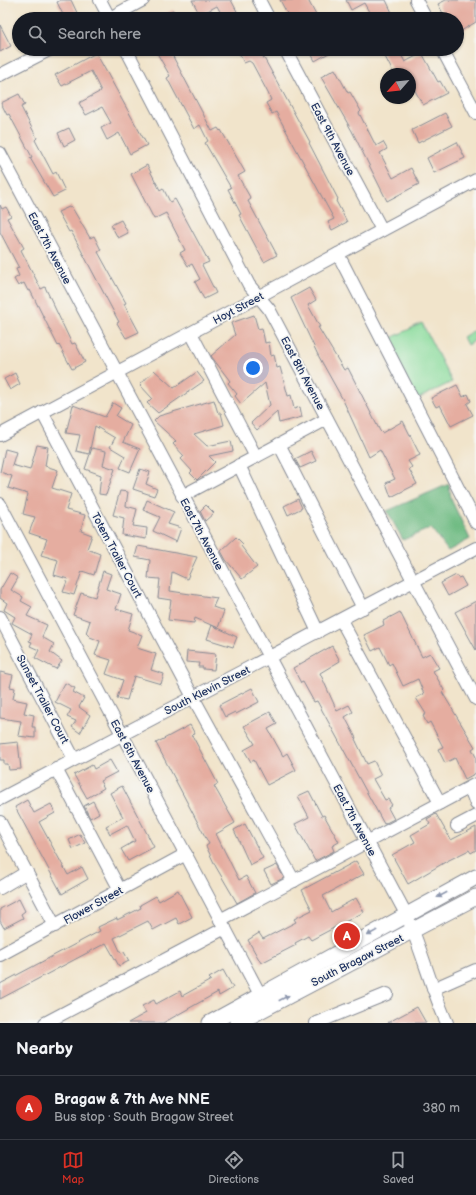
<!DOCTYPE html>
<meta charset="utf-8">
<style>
body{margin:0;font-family:"Balsamiq Sans",sans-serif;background:#20242c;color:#f1f3f6}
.compass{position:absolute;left:380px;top:68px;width:36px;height:36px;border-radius:50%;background:#171b24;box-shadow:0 1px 3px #0004;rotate:242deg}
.you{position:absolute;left:253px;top:368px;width:14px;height:14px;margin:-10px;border:3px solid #fff;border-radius:50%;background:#1a73e8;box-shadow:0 0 0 6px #1a73e833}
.badge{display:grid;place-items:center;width:26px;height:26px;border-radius:50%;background:#d93025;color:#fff;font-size:13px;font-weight:700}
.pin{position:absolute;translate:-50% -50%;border:2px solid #fff;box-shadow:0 1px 4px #0006}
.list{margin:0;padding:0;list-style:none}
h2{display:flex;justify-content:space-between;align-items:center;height:52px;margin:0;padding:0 16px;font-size:17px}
h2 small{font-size:13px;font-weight:400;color:#9ea1a6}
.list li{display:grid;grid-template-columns:26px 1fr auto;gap:12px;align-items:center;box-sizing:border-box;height:64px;padding:0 16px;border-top:1px solid #363941}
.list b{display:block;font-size:15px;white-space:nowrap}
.list p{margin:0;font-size:13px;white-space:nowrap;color:#9ea1a6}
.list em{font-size:13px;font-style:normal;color:#9ea1a6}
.icon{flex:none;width:22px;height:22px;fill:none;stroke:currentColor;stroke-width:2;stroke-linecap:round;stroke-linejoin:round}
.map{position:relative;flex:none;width:476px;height:1023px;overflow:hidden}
.search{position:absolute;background:#171b24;box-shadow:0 1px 3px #0004;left:12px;right:12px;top:12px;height:44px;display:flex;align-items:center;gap:10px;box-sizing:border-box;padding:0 14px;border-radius:22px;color:#9ea1a6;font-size:15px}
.sheet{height:116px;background:#171b24}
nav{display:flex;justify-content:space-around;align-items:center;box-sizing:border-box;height:56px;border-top:1px solid #363941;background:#171b24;font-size:11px;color:#9ea1a6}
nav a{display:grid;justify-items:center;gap:2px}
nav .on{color:#d93025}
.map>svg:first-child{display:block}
.green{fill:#8adb9b;stroke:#52857c}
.forest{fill:#6fbb83;stroke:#457570}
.building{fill:#e5ada0}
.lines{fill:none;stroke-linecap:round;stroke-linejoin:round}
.minor-casing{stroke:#868a94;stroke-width:14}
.major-casing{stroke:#868a94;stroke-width:17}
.minor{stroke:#fff;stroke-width:12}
.major{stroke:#fff;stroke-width:15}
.oneway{fill:#8d97ae}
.labels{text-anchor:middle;stroke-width:3.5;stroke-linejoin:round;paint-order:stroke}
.street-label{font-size:11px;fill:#1b2f5e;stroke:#f6f6f2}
</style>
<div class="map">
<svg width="476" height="1023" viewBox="0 0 476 1023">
<rect width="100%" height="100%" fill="#f6f6f2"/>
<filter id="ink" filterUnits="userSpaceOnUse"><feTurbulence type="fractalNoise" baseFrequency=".025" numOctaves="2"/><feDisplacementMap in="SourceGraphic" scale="8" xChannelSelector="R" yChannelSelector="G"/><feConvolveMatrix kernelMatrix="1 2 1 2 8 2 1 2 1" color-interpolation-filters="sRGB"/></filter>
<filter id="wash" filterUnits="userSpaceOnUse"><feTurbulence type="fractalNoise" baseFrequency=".012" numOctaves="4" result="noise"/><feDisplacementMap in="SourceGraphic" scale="16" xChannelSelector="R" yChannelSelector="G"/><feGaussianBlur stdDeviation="0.9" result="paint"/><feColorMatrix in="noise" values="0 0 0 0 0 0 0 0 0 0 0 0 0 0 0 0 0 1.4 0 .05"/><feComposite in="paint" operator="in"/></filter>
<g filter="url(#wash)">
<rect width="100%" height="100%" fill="#f1e4cb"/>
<g class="green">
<polygon points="422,323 452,382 417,399 385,341"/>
<polygon points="476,329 476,340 467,345 463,337"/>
</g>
<polygon class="forest" points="449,484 451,499 470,539 448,551 431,528 403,540 387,511"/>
<g id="blocks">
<g class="building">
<polygon points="61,0 71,0 80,19 65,19 57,2"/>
<polygon points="192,0 231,0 241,19 224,19 217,6 200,15"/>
<polygon points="280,0 308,0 318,19 290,19"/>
<polygon points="346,0 386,0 395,19 373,19 364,3 351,10"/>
<polygon points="446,0 476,0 476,22 461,31 457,24 457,19 446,19 438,4"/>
<polygon points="173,10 178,19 155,19"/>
<polygon points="0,25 11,46 0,52"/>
<polygon points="163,49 169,49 212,131 218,128 220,131 221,130 245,172 238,176 251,199 248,201 277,255 264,262 239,215 241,214 228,189 231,188 205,143 208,141 200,125 194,129 167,78 170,76 157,53"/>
<polygon points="237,49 259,49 310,142 309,143 338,199 336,201 347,222 332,230 328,222 334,219 276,112 272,114 266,103 271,100 268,93 252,63 249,61 244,63"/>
<polygon points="309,49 336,49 315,61"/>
<polygon points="381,49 398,49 405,62 422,53 438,82 440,81 447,93 423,105 413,87 410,88 410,74 394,74"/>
<polygon points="96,53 147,145 130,154 119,133 107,140 101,128 111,123 102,107 86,115 79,103 101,91 91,71 62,86 55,75"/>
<polygon points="335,69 348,93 350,92 361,111 359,113 376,146 383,142 387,149 380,153 393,178 411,168 419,184 387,201 352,131 321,77"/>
<polygon points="19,94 25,105 21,107 37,138 35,140 53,174 56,172 65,191 53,197 30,158 32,157 9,114 7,115 1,103"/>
<polygon points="445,113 452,126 418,143 412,130"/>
<polygon points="69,128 75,140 64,146 58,133"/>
<polygon points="457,142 465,158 434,173 427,158"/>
<polygon points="147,165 160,190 163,188 170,202 175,199 209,262 202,265 216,293 204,299 195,282 200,279 192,264 188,266 180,253 185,250 166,213 154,219 131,174"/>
<polygon points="0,205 2,209 6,207 11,216 7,218 24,248 21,250 41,289 45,287 72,344 75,343 85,362 72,369 59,345 58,346 30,290 28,291 24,283 18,286 14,279 19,276 16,269 19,268 0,232"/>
<polygon points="71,206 90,238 94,236 101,250 98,252 126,303 124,304 139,332 126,338 117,323 119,322 71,231 69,232 58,212"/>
<polygon points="121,220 128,233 118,238 111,225"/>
<polygon points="309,288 316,300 308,305 320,327 318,327 344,370 348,368 380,431 382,433 403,421 420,455 408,461 412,467 409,469 417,484 391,497 386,483 395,479 380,450 369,457 343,400 318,355 291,298"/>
<polygon points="254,315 258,329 262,328 265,343 269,342 271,356 274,355 277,368 280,367 288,396 291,395 294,409 300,407 302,417 279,423 277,412 257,430 251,423 270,405 265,383 241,404 235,396 237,394 228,383 230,381 211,356 235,335 231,323"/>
<polygon points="154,370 174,388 197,372 204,381 158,413 147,403 152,398 140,385"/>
<polygon points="15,373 20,384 10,390 4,379"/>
<polygon points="457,385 463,397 468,394 471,401 467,404 473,415 451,426 440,405 436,407 431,398"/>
<polygon points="214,400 218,413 221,413 224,425 194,434 207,446 231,441 233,451 209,456 215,462 197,480 190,473 192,471 181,459 184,456 173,444 176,441 154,421 159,416"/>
<polygon points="113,403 121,408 116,416 131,425 123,442 140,449 130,472 120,468 125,456 110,447 115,438 95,426 89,454 76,451 80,435 66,433 73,405 105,417"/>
<polygon points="37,445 48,447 45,466 58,470 52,488 71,494 66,510 85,515 81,531 92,535 87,549 100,554 94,575 82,571 74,595 63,592 68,579 54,575 58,560 41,555 47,539 29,533 35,517 23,514 28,494 8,488 12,476 0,472 5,449 16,452 12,465 30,470"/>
<polygon points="92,448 106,451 103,465 115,469 106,495 99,494 101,475 85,469"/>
<polygon points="311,451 316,461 300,468 295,459"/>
<polygon points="140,469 150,472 146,484 157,489 154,496 133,489"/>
<polygon points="120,491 128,492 126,506 137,509 133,526 147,528 146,539 122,535 124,518 113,515"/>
<polygon points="298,499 302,508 288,515 284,506"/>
<polygon points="147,500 174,512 168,524 181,528 176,542 153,531 160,517 143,510"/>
<polygon points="206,505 214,513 205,521 200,511"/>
<polygon points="236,537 243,544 241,546 257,567 242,579 226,560 221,551"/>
<polygon points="138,546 197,557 187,579 172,572 170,591 217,598 213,607 224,611 218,628 195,618 194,623 168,620 171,600 158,598 160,579 148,578 150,560 135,557"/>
<polygon points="103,571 111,574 106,589 121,594 116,609 133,614 128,630 142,635 137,648 156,654 151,670 164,674 161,684 134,676 127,700 117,698 123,680 106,674 111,660 95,655 100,641 90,637 86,633 90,621 73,615 81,593 95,597"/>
<polygon points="10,573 18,578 11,590 23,597 21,601 32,607 27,616 47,625 42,637 54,644 50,652 62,661 56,669 35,658 39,650 30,646 32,642 29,641 32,634 12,623 15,617 4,610 7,603 0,598 0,590"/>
<polygon points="456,575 458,578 461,577 466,586 448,596 441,583"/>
<polygon points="476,601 476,650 455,612"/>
<polygon points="400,612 422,657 430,653 439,668 433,671 444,690 442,692 475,747 472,749 476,757 476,773 465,779 455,758 445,763 438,749 443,747 430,722 427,724 423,716 426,714 416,698 424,694 418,679 403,686 392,663 389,665 380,647 372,651 364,635 384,625 383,621"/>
<polygon points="212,625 237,637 233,647 207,639"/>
<polygon points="332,646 340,661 320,673 337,711 349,705 353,712 345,717 356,738 355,739 367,764 374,761 381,775 373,779 385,800 388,799 392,805 388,808 394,819 384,824 317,701 314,702 303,682 301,683 293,668"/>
<polygon points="187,651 216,654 214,670 203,669 203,667 198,667 199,663 186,662"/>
<polygon points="0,672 13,675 10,687 15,688 13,699 27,702 24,713 34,715 32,727 35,727 35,738 18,736 21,721 0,718"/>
<polygon points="65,683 75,688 73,692 84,698 79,707 90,715 80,733 72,727 76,721 67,717 71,710 55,702"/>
<polygon points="252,688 259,702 236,714 235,712 225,717 219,705"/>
<polygon points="270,712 277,724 268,729 283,756 287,753 296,770 267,785 254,760 251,762 244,750 255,744 244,726"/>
<polygon points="190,725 195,734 192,735 218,784 214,786 235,823 216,834 239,880 246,876 255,893 237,903 216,867 206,846 209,844 156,743"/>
<polygon points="18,742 21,769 9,770 8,764 4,764 4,760 0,760 0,744"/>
<polygon points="110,760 117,772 100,781 104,788 87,798 74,775 92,765 94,769"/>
<polygon points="122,786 154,847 128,861 121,849 135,841 127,825 110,834 106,826 123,817 110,793"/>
<polygon points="309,791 322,816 324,815 339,842 332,846 334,851 315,861 295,824 309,817 298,796"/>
<polygon points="27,800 34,813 51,804 55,813 39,822 68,875 82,867 88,879 62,894 15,807"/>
<polygon points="93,801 99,813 90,818 84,806"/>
<polygon points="436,814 451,840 476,827 476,850 471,853 469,850 447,861 408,884 392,855 415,842 411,835 430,824 427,819"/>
<polygon points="245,824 263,858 250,865 234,830"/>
<polygon points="80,834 85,843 73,849 69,840"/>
<polygon points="356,861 364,874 323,896 331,912 356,898 364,912 311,940 308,936 295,943 296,945 261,963 248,940 259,933 263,939 296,922 294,919 312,910 302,890"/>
<polygon points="277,865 284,878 271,884 264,871"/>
<polygon points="178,890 192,917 179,924 176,918 153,930 148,921 114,938 121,953 124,952 129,961 119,966 106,943 0,999 0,984 100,931 98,927 117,918 117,920 141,908 140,905 156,896 159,901"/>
<polygon points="19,899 25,911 21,914 23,918 4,928 0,921 0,909"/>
<polygon points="223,970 233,988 219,996 218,992 163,1023 128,1023 146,1013 142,1006 154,1000 156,1004 180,991 182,996 211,980 209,978"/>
<polygon points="417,1007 426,1023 387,1023"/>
</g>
</g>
</g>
<g filter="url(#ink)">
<use href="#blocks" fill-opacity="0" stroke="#868a94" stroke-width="1"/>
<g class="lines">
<defs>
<g id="minor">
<polyline points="100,0 110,19"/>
<polyline points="259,0 269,19"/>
<polyline points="416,0 426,19"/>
<polyline points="108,19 143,0"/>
<polyline points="126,49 249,285 269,309 476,699"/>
<polyline points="285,49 382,230"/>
<polyline points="442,49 476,113"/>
<polyline points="0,75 51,49"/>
<path d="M 0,153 L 406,914 C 422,950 431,988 447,1023"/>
<polyline points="338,254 476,523"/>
<polyline points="191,333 256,457"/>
<polyline points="42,412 193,697 294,881"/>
<polyline points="0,435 476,180"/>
<polyline points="279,444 363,608"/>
<polyline points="239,465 318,632"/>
<polyline points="182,496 327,419"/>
<polyline points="0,504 264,1002"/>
<polyline points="0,617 74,759"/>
<polyline points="341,620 440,803"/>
<polyline points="56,769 120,890"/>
<polyline points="470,788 476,804"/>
<polyline points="0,799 476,548"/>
<polyline points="0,822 55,926"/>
<polyline points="457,826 476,816"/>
<polyline points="0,888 27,872"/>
<polyline points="220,920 476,784"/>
<polyline points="0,955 186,854"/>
<polyline points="433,989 476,970"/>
<polyline points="45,1023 225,928"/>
<polyline points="316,1023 387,994"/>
</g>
<g id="major">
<polyline points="210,1023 476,877"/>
<polyline points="237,1023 476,897"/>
</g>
</defs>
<use href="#minor" class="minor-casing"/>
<use href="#major" class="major-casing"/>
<use href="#minor" class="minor"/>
<use href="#major" class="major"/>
</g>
<defs><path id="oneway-solid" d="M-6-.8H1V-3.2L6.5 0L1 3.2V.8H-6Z"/></defs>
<g class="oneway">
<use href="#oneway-solid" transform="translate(442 895) rotate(152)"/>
<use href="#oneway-solid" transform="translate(372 933) rotate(151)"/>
<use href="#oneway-solid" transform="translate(284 998) rotate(-27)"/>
</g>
</g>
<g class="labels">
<g class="street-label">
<text transform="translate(333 139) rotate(62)" y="4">East 9th Avenue</text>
<text transform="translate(50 248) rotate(62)" y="4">East 7th Avenue</text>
<text transform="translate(238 308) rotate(-28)" y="4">Hoyt Street</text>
<text transform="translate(303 373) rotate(62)" y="4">East 8th Avenue</text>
<text transform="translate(202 534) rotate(62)" y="4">East 7th Avenue</text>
<text transform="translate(117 555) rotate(62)" y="4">Totem Trailer Court</text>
<text transform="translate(207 690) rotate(-27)" y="4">South Klevin Street</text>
<text transform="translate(43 699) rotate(62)" y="4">Sunset Trailer Court</text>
<text transform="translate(133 756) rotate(62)" y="4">East 6th Avenue</text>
<text transform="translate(355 820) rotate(62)" y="4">East 7th Avenue</text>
<text transform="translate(93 905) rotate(-29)" y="4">Flower Street</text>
<text transform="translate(357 960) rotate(-27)" y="4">South Bragaw Street</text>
</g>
</g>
</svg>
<svg class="compass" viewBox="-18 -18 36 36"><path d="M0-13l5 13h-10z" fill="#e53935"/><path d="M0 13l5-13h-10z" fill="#9ea1a6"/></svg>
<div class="you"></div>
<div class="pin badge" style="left:347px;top:936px">A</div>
<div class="search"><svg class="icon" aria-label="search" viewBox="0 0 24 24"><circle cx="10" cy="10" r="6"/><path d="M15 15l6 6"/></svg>Search here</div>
</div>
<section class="sheet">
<h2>Nearby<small></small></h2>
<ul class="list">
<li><span class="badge">A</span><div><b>Bragaw &amp; 7th Ave NNE</b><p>Bus stop · South Bragaw Street</p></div><em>380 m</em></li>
</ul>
</section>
<nav>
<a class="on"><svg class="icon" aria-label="map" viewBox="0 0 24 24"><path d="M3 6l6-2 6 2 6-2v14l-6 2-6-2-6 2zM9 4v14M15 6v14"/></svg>Map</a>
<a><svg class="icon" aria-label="directions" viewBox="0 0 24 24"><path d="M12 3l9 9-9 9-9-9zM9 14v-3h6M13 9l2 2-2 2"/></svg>Directions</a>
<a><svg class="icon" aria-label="saved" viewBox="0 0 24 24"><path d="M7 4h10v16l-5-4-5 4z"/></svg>Saved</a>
</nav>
